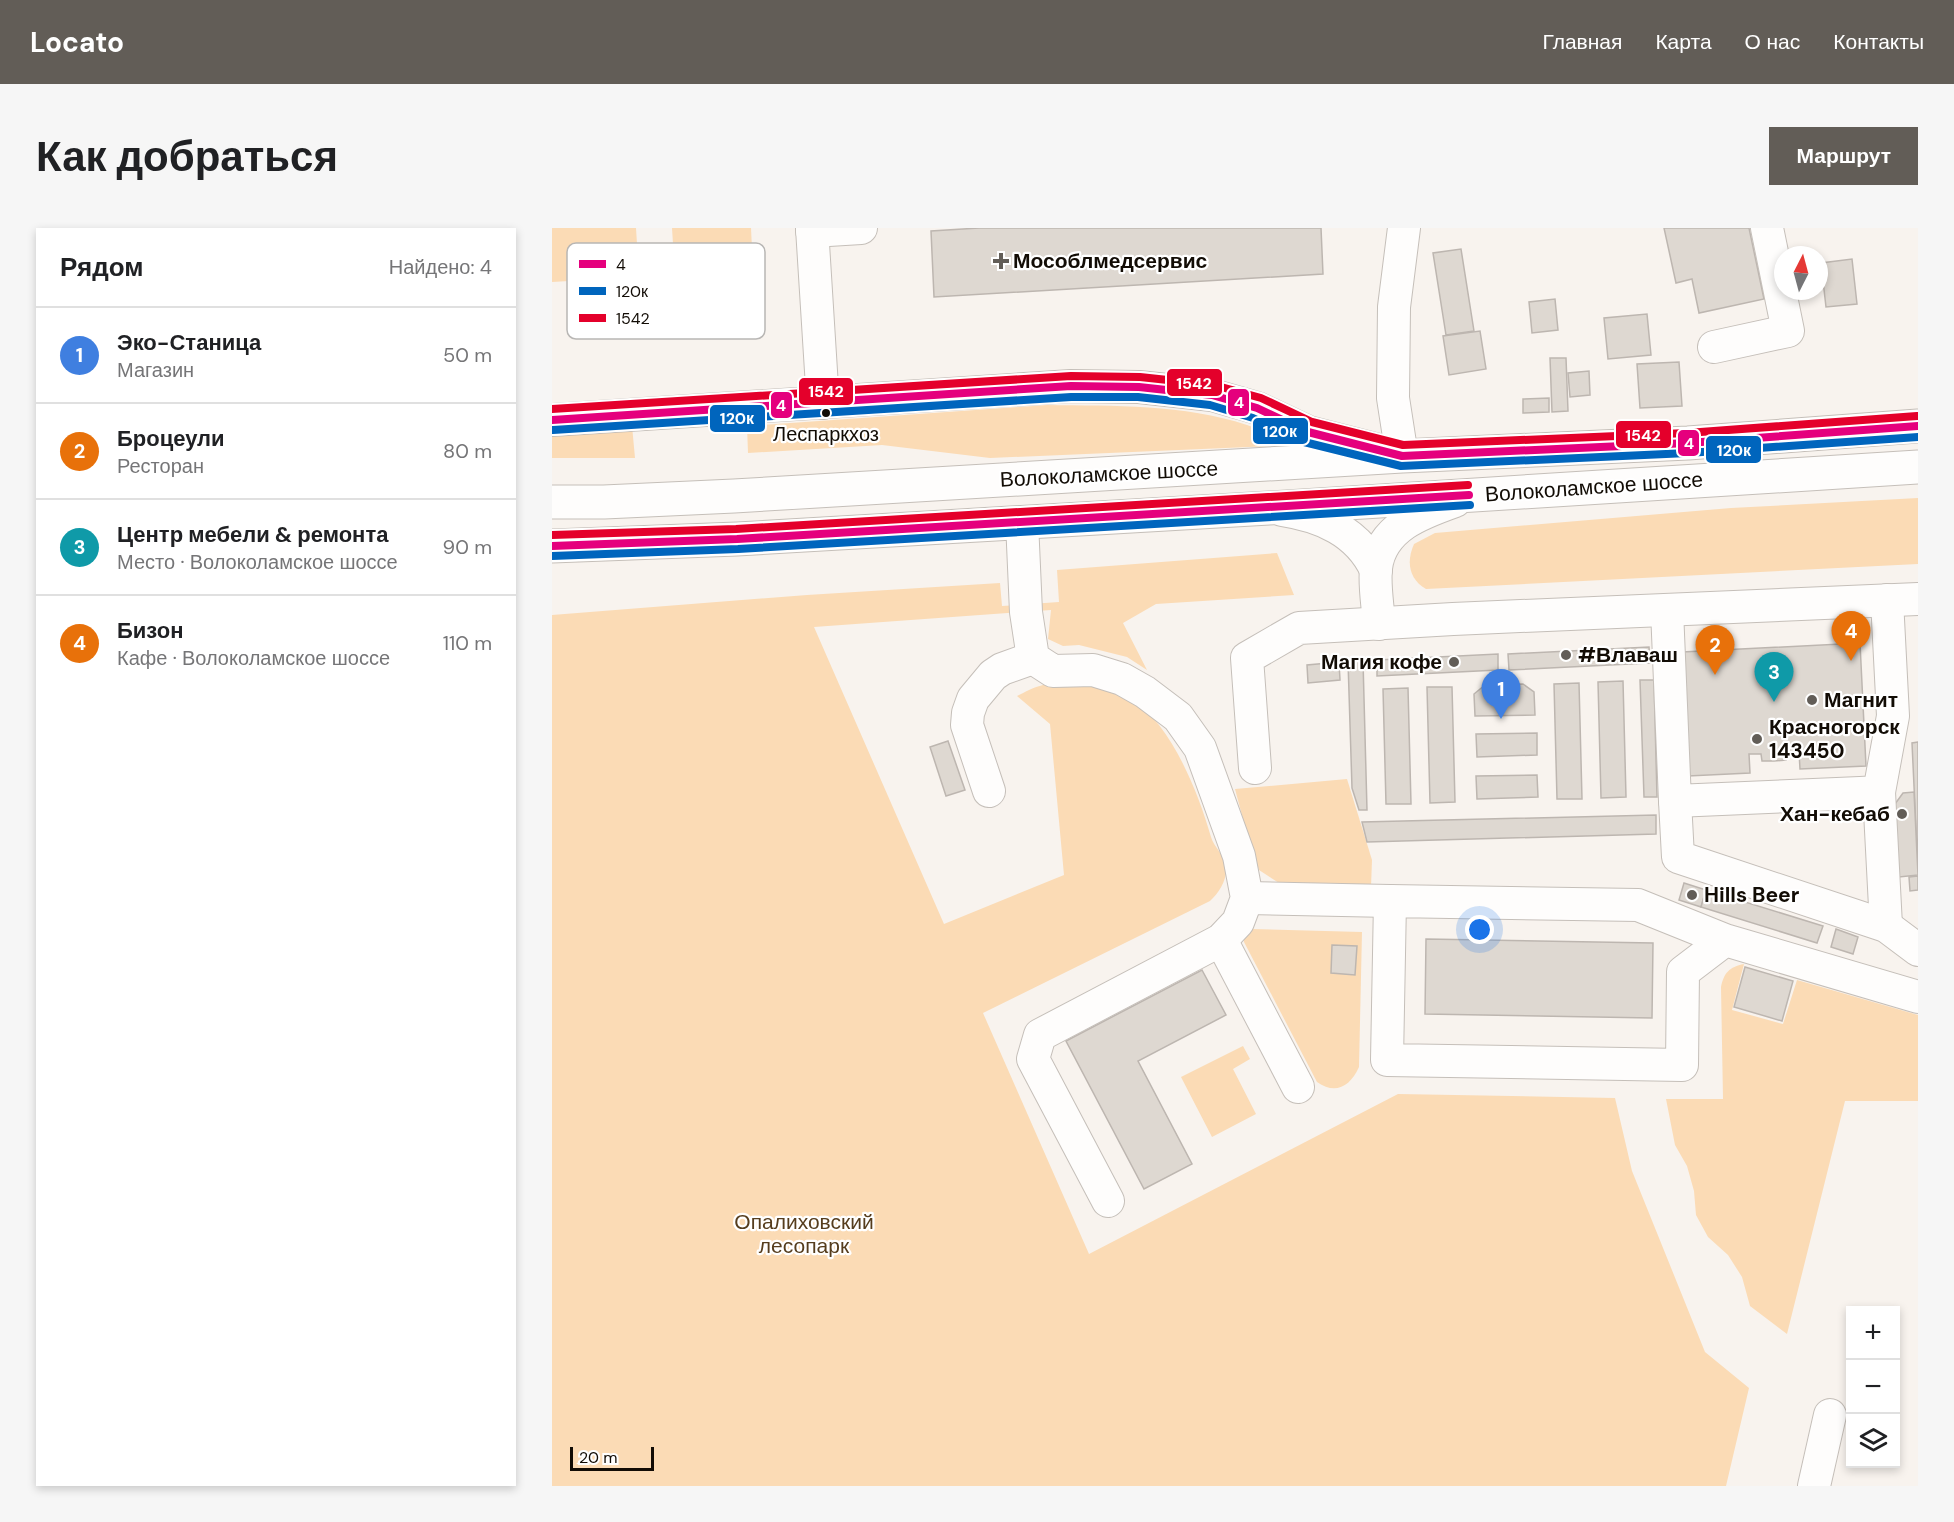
<!DOCTYPE html>
<html lang="ru">
<meta charset="utf-8">
<style>
body{margin:0;font-family:"DM Sans",sans-serif;background:#f6f6f6;color:#202124}
.controls{position:absolute;right:18px;bottom:18px;display:grid;overflow:hidden;border-radius:0px;box-shadow:0 3px 9px #0003}
.controls button{width:54px;height:54px;display:grid;place-items:center;padding:0;border:0;border-bottom:2px solid #e0e0e0;background:#fff;color:#202124;font:30px sans-serif}
.compass{position:absolute;left:1222px;top:18px;width:54px;height:54px;border-radius:50%;background:#fff;box-shadow:0 3px 9px #0003;rotate:6deg}
.scale{position:absolute;left:18px;bottom:15px;width:84px;box-sizing:border-box;padding-left:6px;border:3px solid #120c05;border-top:0;font-size:16px;line-height:21px;white-space:nowrap;color:#120c05;-webkit-text-stroke:4px #fff;paint-order:stroke}
.you{position:absolute;left:928px;top:702px;width:21px;height:21px;margin:-15px;border:4px solid #fff;border-radius:50%;background:#1a73e8;box-shadow:0 0 0 9px #1a73e833}
.badge{display:grid;place-items:center;width:39px;height:39px;border-radius:50%;background:#625d57;color:#fff;font-size:20px;font-weight:700}
.pin{position:absolute;translate:-50% -50px;filter:drop-shadow(0 2px 3px #0008)}
.pin::after{content:'';position:absolute;top:32px;width:21px;height:18px;background:inherit;clip-path:polygon(0 0,100% 0,50% 100%)}
.list{margin:0;padding:0;list-style:none}
h2{display:flex;justify-content:space-between;align-items:center;height:78px;margin:0;padding:0 24px;font-size:26px}
h2 small{font-size:20px;font-weight:400;color:#757577}
.list li{display:grid;grid-template-columns:39px 1fr auto;gap:18px;align-items:center;box-sizing:border-box;height:96px;padding:0 24px;border-top:2px solid #e0e0e0}
.list b{display:block;font-size:22px;white-space:nowrap}
.list p{margin:0;font-size:20px;white-space:nowrap;color:#757577}
.list em{font-size:20px;font-style:normal;color:#757577}
.icon{flex:none;width:33px;height:33px;fill:none;stroke:currentColor;stroke-width:2;stroke-linecap:round;stroke-linejoin:round}
.map{position:relative;flex:none;width:1366px;height:1258px;overflow:hidden;border-radius:0px}
header{display:flex;align-items:center;gap:36px;box-sizing:border-box;height:84px;padding:0 30px;background:#625d57;color:#fff}
header strong{font-size:28px}
nav{display:flex;gap:33px;margin-inline-start:auto;font-size:21px}
.intro{display:flex;align-items:center;justify-content:space-between;box-sizing:border-box;height:144px;padding:0 36px}
h1{margin:0;font-size:42px}
.button{padding:15px 27px;border-radius:0px;background:#625d57;color:#fff;font-size:21px;font-weight:700}
main{display:flex;gap:36px;padding:0 36px}
aside{flex:1;background:#fff;border-radius:0px;box-shadow:0 3px 9px #0003}
.map>svg:first-child{display:block}
.green{fill:#fbdbb5}
.building{fill:#ded8d1;stroke:#bdb6b0;stroke-width:1.5}
.lines{fill:none;stroke-linecap:round;stroke-linejoin:round}
.minor-casing{stroke:#c5bfb9;stroke-width:34}
.major-casing{stroke:#c5bfb9;stroke-width:35}
.minor{stroke:#fefdfc;stroke-width:32}
.major{stroke:#fefdfc;stroke-width:33}
.bus-1-casing{stroke:#fff;stroke-width:12}
.bus-2-casing{stroke:#fff;stroke-width:12}
.bus-3-casing{stroke:#fff;stroke-width:12}
.bus-1{stroke:#e5007d;stroke-width:8}
.bus-2{stroke:#0065bd;stroke-width:8}
.bus-3{stroke:#e4002b;stroke-width:8}
.poi-dot{fill:#625d57;stroke:#fff;stroke-width:2}
.bus-dot{fill:#120c05;stroke:#fff;stroke-width:2}
.labels{text-anchor:middle;stroke-width:4.5;stroke-linejoin:round;paint-order:stroke}
.bus-label{font-size:20px;fill:#120c05;stroke:#fff}
.poi-label{font-size:21px;font-weight:bold;fill:#120c05;stroke:#fff;text-anchor:start}
.street-label{font-size:21px;fill:#120c05;stroke:#fff}
.park-label{font-size:21px;fill:#563d1d;stroke:#fff}
.key{fill:#fff;stroke:#b8b6b4;stroke-width:1.5}
.key-label{font-size:16px;fill:#120c05}
.line-badge{stroke:#fff;stroke-width:2}
.badge-label{font-size:16px;text-anchor:middle;font-weight:bold;fill:#fff}
</style>
<header>
<strong>Locato</strong>
<nav><a>Главная</a><a>Карта</a><a>О нас</a><a>Контакты</a></nav>
</header>
<div class="intro"><h1>Как добраться</h1><a class="button">Маршрут</a></div>
<main>
<aside>
<h2>Рядом<small>Найдено: 4</small></h2>
<ul class="list">
<li><span class="badge" style="background:#3f7fe0">1</span><div><b>Эко-Станица</b><p>Магазин</p></div><em>50 m</em></li>
<li><span class="badge" style="background:#e8710a">2</span><div><b>Броцеули</b><p>Ресторан</p></div><em>80 m</em></li>
<li><span class="badge" style="background:#0f9aa8">3</span><div><b>Центр мебели &amp; ремонта</b><p>Место · Волоколамское шоссе</p></div><em>90 m</em></li>
<li><span class="badge" style="background:#e8710a">4</span><div><b>Бизон</b><p>Кафе · Волоколамское шоссе</p></div><em>110 m</em></li>
</ul>
</aside>
<div class="map">
<svg width="1366" height="1258" viewBox="0 0 1366 1258">
<rect width="100%" height="100%" fill="#f8f3ee"/>
<g class="green">
<polygon points="0,0 84,0 87,49 0,54"/>
<polygon points="120,0 199,0 201,42 123,47"/>
<path d="M 495,177 C 562,178 632,176 695,197 C 711,202 726,211 742,217 L 438,230 L 330,217 L 196,225 L 195,198 Z"/>
<polygon points="80,198 83,230 0,230 0,200"/>
<path d="M 1366,270 L 1366,336 L 874,361 C 857,351 854,334 862,316 L 883,305 L 1179,280 Z"/>
<path d="M 725,325 L 742,367 L 604,376 L 571,395 L 595,442 L 575,429 L 527,417 L 511,418 L 496,411 L 499,382 L 262,399 L 392,696 L 512,647 L 498,496 L 465,468 C 473,464 482,459 491,457 C 530,449 582,464 607,497 C 631,528 648,571 659,609 C 662,619 672,627 674,637 C 676,651 667,665 658,673 L 431,785 L 537,1026 L 846,866 L 1063,870 L 1080,943 L 1153,1124 L 1197,1160 L 1174,1258 L 0,1258 L 0,387 L 255,367 L 448,355 L 450,378 L 507,374 L 505,342 Z"/>
<polygon points="795,551 820,632 819,659 727,655 707,642 695,606 683,561"/>
<path d="M 699,701 L 810,704 L 807,839 C 798,859 783,867 765,854 L 692,714 L 692,710 Z"/>
<path d="M 1192,736 L 1180,782 L 1231,796 L 1245,752 L 1366,787 L 1366,873 L 1293,873 L 1235,1106 L 1198,1078 L 1190,1049 L 1176,1027 L 1156,1009 L 1144,987 L 1142,963 L 1135,938 L 1123,917 L 1114,871 L 1171,871 L 1169,759 C 1172,745 1177,739 1192,736 Z"/>
<polygon points="691,818 698,831 681,841 704,886 660,909 629,849"/>
</g>
<g class="building">
<polygon points="427,0 769,0 771,46 382,69 379,3"/>
<polygon points="1112,0 1197,0 1212,71 1147,85 1140,51 1124,55"/>
<polygon points="909,21 922,103 894,107 881,25"/>
<polygon points="1300,31 1305,76 1274,79 1269,35"/>
<polygon points="1003,71 1006,102 980,105 977,74"/>
<polygon points="1095,86 1099,127 1056,131 1052,90"/>
<polygon points="928,103 934,141 897,147 891,108"/>
<polygon points="998,130 1014,130 1016,183 1000,184"/>
<polygon points="1127,134 1130,178 1088,180 1085,136"/>
<polygon points="1037,143 1038,167 1018,169 1016,145"/>
<polygon points="997,170 997,184 971,185 971,171"/>
<polygon points="1308,415 1314,538 1248,541 1247,524 1233,524 1234,532 1222,533 1210,533 1209,526 1197,526 1198,545 1136,548 1130,424"/>
<polygon points="1097,419 1098,435 957,442 956,426"/>
<polygon points="946,426 946,442 825,448 825,432"/>
<polygon points="796,433 811,433 815,582 807,582 800,560"/>
<polygon points="787,434 788,452 756,455 755,437"/>
<polygon points="1088,452 1102,452 1105,569 1092,569"/>
<polygon points="1071,453 1074,569 1049,570 1046,454"/>
<polygon points="1027,455 1030,571 1005,571 1002,456"/>
<polygon points="971,456 982,464 983,487 923,488 922,466 933,457"/>
<polygon points="875,459 900,459 903,574 878,575"/>
<polygon points="856,460 859,576 834,576 831,461"/>
<polygon points="985,505 985,527 925,529 924,506"/>
<polygon points="396,513 413,562 394,568 378,519"/>
<polygon points="1366,514 1366,644 1360,515"/>
<polygon points="985,547 986,569 925,571 924,548"/>
<polygon points="1362,564 1366,647 1347,649 1343,576 1351,565"/>
<polygon points="1104,587 1104,606 815,614 810,594"/>
<polygon points="1366,648 1366,662 1358,663 1357,649"/>
<polygon points="1132,655 1154,662 1149,679 1127,672"/>
<polygon points="1154,662 1271,698 1265,715 1149,679"/>
<polygon points="1284,701 1306,709 1301,726 1279,719"/>
<polygon points="874,711 1101,715 1100,790 873,786"/>
<polygon points="780,717 805,718 803,747 779,745"/>
<polygon points="1193,739 1241,753 1230,793 1182,779"/>
<polygon points="650,742 674,787 586,833 640,936 592,961 514,813"/>
</g>
<g class="lines">
<defs>
<g id="minor">
<polyline points="260,0 271,175"/>
<polyline points="260,3 309,0"/>
<polyline points="1162,119 1236,103 1215,0"/>
<polyline points="0,192 519,158 587,159 660,167 705,180 756,204 850,228 841,170 842,79 852,0"/>
<path d="M 730,282 C 769,288 806,303 824,342"/>
<polyline points="470,294 474,384 481,430 501,443 541,442 570,451 593,464 626,489 648,520 687,628 695,670 686,694 669,712 488,807 481,831 556,973"/>
<polyline points="1115,382 1123,573 1308,565 1327,564 1341,488 1335,372"/>
<path d="M 827,396 C 826,378 822,358 824,340 C 829,299 869,285 903,273"/>
<polyline points="703,540 695,430 747,400 901,391 1366,371"/>
<polyline points="437,563 415,497 416,485 421,471 441,447 450,441 481,430"/>
<polyline points="1327,564 1334,698"/>
<polyline points="1123,573 1126,629 1334,698 1366,722"/>
<polyline points="695,670 838,673"/>
<polyline points="669,712 746,859"/>
<polyline points="1173,712 1131,744 1130,837 835,832 838,673 1086,677 1173,712 1366,769"/>
<polyline points="1262,1258 1278,1187"/>
</g>
<g id="major">
<polyline points="0,274 52,274 182,268 850,228 1136,215 1366,198"/>
<polyline points="0,318 185,311 717,280 1366,239"/>
</g>
</defs>
<use href="#minor" class="minor-casing"/>
<use href="#major" class="major-casing"/>
<use href="#minor" class="minor"/>
<use href="#major" class="major"/>
<defs>
<g id="bus-1">
<polyline points="0,192 519,158 587,159 660,167 705,180 756,204 850,228 1136,215 1366,198"/>
<polyline points="0,318 185,311 917,267"/>
</g>
<g id="bus-2">
<polyline points="1,202 519,169 586,169 658,177 701,190 752,214 849,238 1136,225 1366,209"/>
<polyline points="0,328 186,321 918,277"/>
</g>
<g id="bus-3">
<polyline points="0,181 519,148 588,149 662,157 709,170 760,194 851,217 1135,205 1365,188"/>
<polyline points="0,307 184,301 916,257"/>
</g>
</defs>
<use href="#bus-1" class="bus-1-casing"/>
<use href="#bus-2" class="bus-2-casing"/>
<use href="#bus-3" class="bus-3-casing"/>
<use href="#bus-1" class="bus-1"/>
<use href="#bus-2" class="bus-2"/>
<use href="#bus-3" class="bus-3"/>
</g>
<g class="poi-dot">
<path d="M446 24h6v6h6v6h-6v6h-6v-6h-6v-6h6z"/>
<circle cx="1014" cy="427" r="6"/>
<circle cx="902" cy="434" r="6"/>
<circle cx="1260" cy="472" r="6"/>
<circle cx="1205" cy="511" r="6"/>
<circle cx="1350" cy="586" r="6"/>
<circle cx="1140" cy="667" r="6"/>
</g>
<circle class="bus-dot" cx="274" cy="185" r="5"/>
<g class="labels">
<g class="bus-label">
<text x="274" y="213">Леспаркхоз</text>
</g>
<g class="poi-label">
<text x="461" y="40">Мособлмедсервис</text>
<text x="1026" y="434">#Влаваш</text>
<text x="890" y="441" text-anchor="end">Магия кофе</text>
<text x="1272" y="479">Магнит</text>
<text x="1217" y="506">Красногорск<tspan x="1217" dy="24">143450</tspan></text>
<text x="1338" y="593" text-anchor="end">Хан-кебаб</text>
<text x="1152" y="674">Hills Beer</text>
</g>
<g class="street-label">
<text transform="translate(557 246) rotate(-3)" y="7">Волоколамское шоссе</text>
<text transform="translate(1042 259) rotate(-4)" y="7">Волоколамское шоссе</text>
</g>
<g class="park-label">
<text x="252" y="1001">Опалиховский<tspan x="252" dy="24">лесопарк</tspan></text>
</g>
</g>
<rect x="15" y="15" width="198" height="96" rx="9" class="key"/>
<rect x="27" y="32" width="27" height="8" fill="#e5007d"/>
<rect x="27" y="59" width="27" height="8" fill="#0065bd"/>
<rect x="27" y="86" width="27" height="8" fill="#e4002b"/>
<g class="key-label">
<text x="64" y="42">4</text>
<text x="64" y="69">120к</text>
<text x="64" y="96">1542</text>
</g>
<g class="line-badge">
<rect x="614" y="140" width="57" height="29" rx="6" fill="#e4002b"/>
<rect x="246" y="149" width="56" height="29" rx="6" fill="#e4002b"/>
<rect x="675" y="160" width="23" height="29" rx="6" fill="#e5007d"/>
<rect x="218" y="163" width="23" height="28" rx="6" fill="#e5007d"/>
<rect x="157" y="176" width="57" height="29" rx="6" fill="#0065bd"/>
<rect x="700" y="189" width="57" height="28" rx="6" fill="#0065bd"/>
<rect x="1063" y="192" width="57" height="29" rx="6" fill="#e4002b"/>
<rect x="1125" y="201" width="23" height="28" rx="6" fill="#e5007d"/>
<rect x="1153" y="207" width="57" height="29" rx="6" fill="#0065bd"/>
</g>
<g class="badge-label">
<text x="642" y="161">1542</text>
<text x="274" y="169">1542</text>
<text x="687" y="180">4</text>
<text x="229" y="183">4</text>
<text x="185" y="196">120к</text>
<text x="728" y="209">120к</text>
<text x="1091" y="213">1542</text>
<text x="1137" y="221">4</text>
<text x="1182" y="228">120к</text>
</g>
</svg>
<div class="controls">
<button>+</button>
<button>−</button>
<button><svg class="icon" aria-label="layers" viewBox="0 0 24 24"><path d="M12 4l9 5-9 5-9-5zM3 14l9 5 9-5"/></svg></button>
</div>
<svg class="compass" viewBox="-18 -18 36 36"><path d="M0-13l5 13h-10z" fill="#e53935"/><path d="M0 13l5-13h-10z" fill="#757577"/></svg>
<div class="scale">20 m</div>
<div class="you"></div>
<div class="pin badge" style="left:949px;top:491px;background:#3f7fe0">1</div>
<div class="pin badge" style="left:1163px;top:447px;background:#e8710a">2</div>
<div class="pin badge" style="left:1222px;top:474px;background:#0f9aa8">3</div>
<div class="pin badge" style="left:1299px;top:433px;background:#e8710a">4</div>
</div>
</main>
